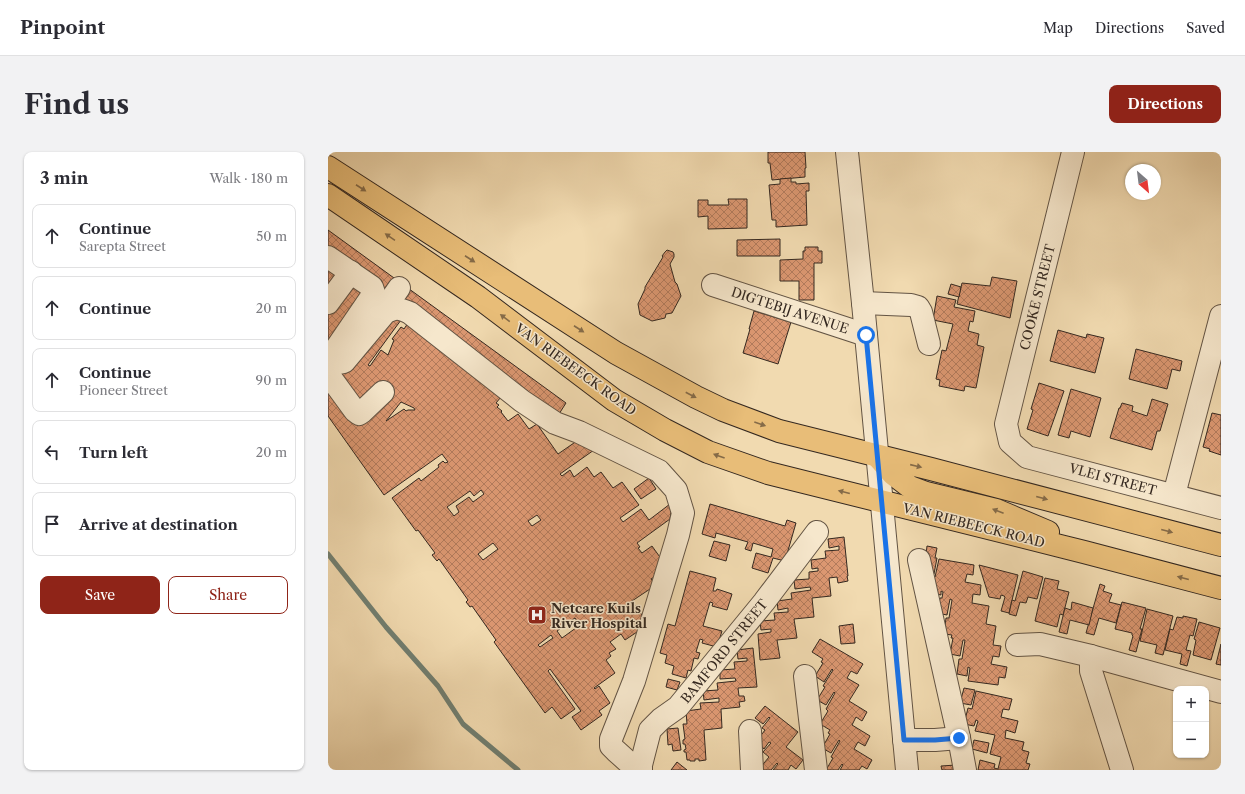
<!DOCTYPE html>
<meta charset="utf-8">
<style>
body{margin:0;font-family:"Libre Caslon Text",serif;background:#f2f2f3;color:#2b2b33}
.controls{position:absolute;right:12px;bottom:12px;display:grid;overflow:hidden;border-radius:8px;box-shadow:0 1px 3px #0004}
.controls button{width:36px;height:36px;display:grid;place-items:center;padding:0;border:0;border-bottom:1px solid #e1e1e2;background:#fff;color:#2b2b33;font:20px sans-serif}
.compass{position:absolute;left:797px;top:12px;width:36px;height:36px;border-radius:50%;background:#fff;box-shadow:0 1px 3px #0004;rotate:152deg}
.stop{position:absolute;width:12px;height:12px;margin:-9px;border:3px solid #1a73e8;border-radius:50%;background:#fff}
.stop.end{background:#1a73e8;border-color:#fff;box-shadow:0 1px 4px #0008}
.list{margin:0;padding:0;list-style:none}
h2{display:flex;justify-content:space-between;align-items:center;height:52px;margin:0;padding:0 16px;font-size:17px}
h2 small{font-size:13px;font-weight:400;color:#7c7c81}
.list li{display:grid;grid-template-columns:26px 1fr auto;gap:12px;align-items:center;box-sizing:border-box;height:64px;margin:0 8px 8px;padding:0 8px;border:1px solid #e1e1e2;border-radius:8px}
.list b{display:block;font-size:15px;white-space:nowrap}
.list p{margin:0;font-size:13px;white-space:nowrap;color:#7c7c81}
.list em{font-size:13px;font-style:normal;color:#7c7c81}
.actions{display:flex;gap:8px;padding:12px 16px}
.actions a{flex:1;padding:9px 0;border:1px solid #8f2418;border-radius:8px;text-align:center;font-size:14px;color:#8f2418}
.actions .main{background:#8f2418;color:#fff}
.icon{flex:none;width:22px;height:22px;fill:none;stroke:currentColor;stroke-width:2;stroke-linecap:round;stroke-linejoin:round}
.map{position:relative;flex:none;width:893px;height:618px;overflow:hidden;border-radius:8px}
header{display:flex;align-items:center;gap:24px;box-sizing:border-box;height:56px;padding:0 20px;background:#fff;border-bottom:1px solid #e1e1e2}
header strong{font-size:19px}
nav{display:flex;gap:22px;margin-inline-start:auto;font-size:14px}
.intro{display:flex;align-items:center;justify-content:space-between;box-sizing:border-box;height:96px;padding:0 24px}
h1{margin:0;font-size:28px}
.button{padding:10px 18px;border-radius:8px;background:#8f2418;color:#fff;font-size:14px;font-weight:700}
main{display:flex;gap:24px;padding:0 24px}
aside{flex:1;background:#fff;border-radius:8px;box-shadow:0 1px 3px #0004}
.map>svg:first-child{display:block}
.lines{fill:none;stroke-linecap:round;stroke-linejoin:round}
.stream{stroke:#728072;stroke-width:5}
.building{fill:url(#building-cross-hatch);stroke:#342820;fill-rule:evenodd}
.minor-casing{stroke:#635444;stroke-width:24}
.major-casing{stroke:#342820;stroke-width:24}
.minor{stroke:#f6e7cc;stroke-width:22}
.major{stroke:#e8bd78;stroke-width:22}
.oneway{fill:#856b48}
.route{stroke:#1a73e8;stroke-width:5}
.labels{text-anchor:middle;stroke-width:3;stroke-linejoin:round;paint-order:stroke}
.street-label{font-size:13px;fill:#342820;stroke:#f6e7cc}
.poi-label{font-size:13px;font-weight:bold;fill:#342820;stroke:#f6e7cc;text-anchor:start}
</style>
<header>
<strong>Pinpoint</strong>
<nav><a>Map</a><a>Directions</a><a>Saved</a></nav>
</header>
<div class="intro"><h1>Find us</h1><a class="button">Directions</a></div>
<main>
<aside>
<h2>3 min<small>Walk · 180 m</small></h2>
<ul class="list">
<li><svg class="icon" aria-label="ahead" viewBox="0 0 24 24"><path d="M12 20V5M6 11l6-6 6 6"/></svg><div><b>Continue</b><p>Sarepta Street</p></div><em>50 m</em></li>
<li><svg class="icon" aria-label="ahead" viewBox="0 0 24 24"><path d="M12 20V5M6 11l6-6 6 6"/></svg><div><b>Continue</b></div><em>20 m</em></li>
<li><svg class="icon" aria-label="ahead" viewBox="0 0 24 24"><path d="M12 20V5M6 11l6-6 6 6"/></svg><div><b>Continue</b><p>Pioneer Street</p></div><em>90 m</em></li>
<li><svg class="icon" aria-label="left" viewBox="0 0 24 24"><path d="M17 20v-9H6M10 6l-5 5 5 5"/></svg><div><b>Turn left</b></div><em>20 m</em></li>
<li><svg class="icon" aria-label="arrive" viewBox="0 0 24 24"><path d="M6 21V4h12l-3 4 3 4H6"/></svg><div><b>Arrive at destination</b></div></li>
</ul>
<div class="actions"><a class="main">Save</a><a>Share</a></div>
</aside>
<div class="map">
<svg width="893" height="618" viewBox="0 0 893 618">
<defs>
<pattern id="building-cross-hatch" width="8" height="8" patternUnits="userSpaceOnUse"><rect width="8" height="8" fill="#db9771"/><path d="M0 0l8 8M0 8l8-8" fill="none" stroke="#b27b5c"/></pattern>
</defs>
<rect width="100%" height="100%" fill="#f1dab0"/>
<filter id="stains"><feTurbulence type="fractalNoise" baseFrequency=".005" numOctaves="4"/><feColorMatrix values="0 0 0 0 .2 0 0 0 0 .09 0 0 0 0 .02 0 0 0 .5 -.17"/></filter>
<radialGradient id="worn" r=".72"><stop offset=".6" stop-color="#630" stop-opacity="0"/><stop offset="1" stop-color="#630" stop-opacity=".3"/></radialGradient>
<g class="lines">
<polyline class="stream" points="0,402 58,475 110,534 135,572 190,618"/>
</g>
<g class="building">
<polygon points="440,0 477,0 478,16 477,16 477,25 444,28 442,11 440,11"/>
<polygon points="463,26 463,30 468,30 468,32 481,31 481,39 478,39 479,73 448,75 448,68 444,68 441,33 452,32 452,27"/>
<polygon points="400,47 419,47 419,76 380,77 380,64 370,65 370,48 380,48 380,53 401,53"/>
<path d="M 0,78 L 238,251 L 231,262 L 88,158 L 84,153 L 40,213 L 42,214 L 53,198 L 60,203 L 66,188 L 64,187 L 73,175 L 76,177 L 80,171 L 173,245 L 168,251 L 171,253 L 169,255 L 174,259 L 173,260 L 180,269 L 190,262 L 201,277 L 209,272 L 230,302 L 256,284 L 266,298 L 232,322 L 234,324 L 242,318 L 246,325 L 259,315 L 266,325 L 273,320 L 285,336 L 294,330 L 311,353 L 292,366 L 295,370 L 313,357 L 321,368 L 342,352 L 344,355 L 342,367 L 309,391 L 312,395 L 310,396 L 314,401 L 324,394 L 334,408 L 329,423 L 323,427 L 328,433 L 304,449 L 316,466 L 310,470 L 315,476 L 297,488 L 293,482 L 282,490 L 288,497 L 281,501 L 283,504 L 278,508 L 287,521 L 266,536 L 267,537 L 271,534 L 282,551 L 271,559 L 274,563 L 253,578 L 244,565 L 253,559 L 222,517 L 220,519 L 247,557 L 233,567 L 224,555 L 217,561 L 166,490 L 168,488 L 144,454 L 142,455 L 138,450 L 140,448 L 111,407 L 109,409 L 104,403 L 107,401 L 90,378 L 88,379 L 64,346 L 91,326 L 93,329 L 111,315 L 110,313 L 115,309 L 117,311 L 120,310 L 114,302 L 56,343 L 0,264 ZM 73,250 L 86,256 L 87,258 L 80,258 L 78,259 L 76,257 L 58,269 ZM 153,338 L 156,342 L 145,350 L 141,345 L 128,354 L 131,360 L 126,364 L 119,355 L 142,339 L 146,344 ZM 209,363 L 213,368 L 204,374 L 200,369 ZM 165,391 L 170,397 L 155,408 L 150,402 ZM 247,466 L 252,473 L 234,486 L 229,479 ZM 223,483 L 225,486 L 212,495 L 210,493 Z"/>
<polygon points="452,87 452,104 409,104 409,88"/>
<polygon points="477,95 490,95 490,99 494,99 494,111 486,111 486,148 471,148 471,129 452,129 452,108 475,107 475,99 477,99"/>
<polygon points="339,98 345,100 346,102 346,105 342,112 347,130 349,132 353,144 344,161 338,162 337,166 324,169 312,163 310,152 317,137 317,135 335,105 334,104 337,100"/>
<polygon points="664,125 689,129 682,166 629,152 634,131 662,134"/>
<polygon points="623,132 633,135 631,145 620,142"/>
<polygon points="609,144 628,148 626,155 647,159 645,170 642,169 640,179 651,182 649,193 656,195 648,236 637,234 636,239 611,234 612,228 608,227 614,198 618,199 625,172 605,168"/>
<polygon points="426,159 463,170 450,212 415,201 422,177 421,177"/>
<polygon points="730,178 758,186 759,182 776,186 767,221 722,209"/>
<polygon points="808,197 854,209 852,219 844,217 839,237 801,227"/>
<polygon points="711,231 736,239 720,284 699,277 705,258 703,257"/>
<polygon points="743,237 773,246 762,285 743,279 741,286 730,283"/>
<polygon points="824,247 840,252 832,279 829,279 824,298 782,286 791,256 792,256 794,251 805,254 804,259 819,264"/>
<polygon points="884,261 893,263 893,303 881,299 882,297 875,295"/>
<polygon points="321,326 328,337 313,347 306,337"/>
<polygon points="382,352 457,374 459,368 468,371 457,409 445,406 440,421 424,416 428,401 443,405 445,397 425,391 423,399 417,397 420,390 388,381 387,386 374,382"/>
<polygon points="516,385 520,424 519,424 520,429 510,431 509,425 501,426 503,444 484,446 486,465 466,467 469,486 449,488 452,506 432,508 430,482 443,480 443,477 433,478 432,469 447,468 446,461 460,460 460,456 450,458 449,449 464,447 463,441 483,438 482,435 467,437 466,428 481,427 481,420 490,419 490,416 484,417 483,408 498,406 497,399 511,398 511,394 501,396 500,387"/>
<polygon points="386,389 402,393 398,409 381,404"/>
<polygon points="599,394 609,396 607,406 609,406 606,422 596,420"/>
<polygon points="611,407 646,413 645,423 639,422 637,430 653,433 652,443 645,442 644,451 661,454 658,472 668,474 665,493 673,494 671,505 665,504 663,512 679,515 677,526 671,525 670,533 640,529 642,516 640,515 639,524 629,522 631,507 634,507 637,488 635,488 632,504 622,502 625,486 623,486 624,483 616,482 618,466 621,466 624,448 622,447 619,463 609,461 612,446 614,446 615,440 613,439 613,443 603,441 605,425 607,425"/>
<polygon points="651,413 690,423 681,461 673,459 677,445 676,444 673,443 672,447 661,445"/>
<polygon points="362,419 388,426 385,439 388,439 389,437 404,442 399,458 384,454 385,451 382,450 375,474 394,479 389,495 374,491 375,488 372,487 368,500 372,501 370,507 366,506 363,519 360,518 358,526 344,522 346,514 337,511 339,503 332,501 340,472 347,474"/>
<polygon points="695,419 715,425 709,447 700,445 698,451 692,450 688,464 681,462 684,448 687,449"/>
<polygon points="717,426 731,429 729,437 741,440 735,463 732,462 729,475 707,469"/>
<polygon points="772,432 777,434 775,439 784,442 781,450 793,453 788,471 771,466 766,483 758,481"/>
<polygon points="744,450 765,456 761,473 742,468 739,482 731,480 737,456 743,458"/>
<polygon points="794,450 818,456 812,477 814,477 808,500 801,498 805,484 804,483 804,481 787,477"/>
<polygon points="819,457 845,464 835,503 827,501 829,493 812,489"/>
<polygon points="855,464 869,467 865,484 862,483 858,498 863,499 859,514 852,512 854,502 837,498 842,477 845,478 849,465 855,466"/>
<polygon points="871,470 892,476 883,508 865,503 868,488 866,487"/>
<polygon points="525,472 527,491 513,492 511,474"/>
<polygon points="492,487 535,512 529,522 523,519 519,526 531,533 521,549 539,560 534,569 528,565 524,573 542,584 537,594 530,590 526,597 544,608 539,617 534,614 531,618 512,618 515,613 514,612 510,618 498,618 505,606 503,605 512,589 511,588 503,601 494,596 502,582 500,581 502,578 492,572 500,559 498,557 507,541 506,540 498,553 489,548 497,535 495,534 505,518 504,517 496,530 487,524 495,511 493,510 495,507 484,500"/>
<polygon points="893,492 893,513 888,512"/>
<polygon points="425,496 429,535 410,536 411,544 416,544 417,549 411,550 412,555 393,557 394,576 376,578 378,608 371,609 371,607 367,607 367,609 362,609 362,608 359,608 358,600 356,600 356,598 358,597 357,592 355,592 355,588 357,587 355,572 359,572 358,559 373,557 372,551 391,550 391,546 376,548 375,539 390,538 389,531 408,529 407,526 392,527 392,518 407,517 406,510 419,509 419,506 410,507 409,498"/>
<polygon points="340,527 352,530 349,538 338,535"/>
<polygon points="636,536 647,538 643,553 632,551"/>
<polygon points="648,539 684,547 681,558 675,557 673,565 690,569 687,581 678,578 677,586 696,590 694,598 701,600 698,611 702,612 700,618 650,618 652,608 667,612 666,616 670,617 673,605 662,602 667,583 647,579 650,569 648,568 646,574 636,572 640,556 644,557"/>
<polygon points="437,554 470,580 458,595 475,608 468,617 463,613 460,618 445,618 450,612 449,611 443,618 432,618 431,617 441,605 435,600 443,591 441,590 436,597 428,590 437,578 434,576 442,566 441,565 435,572 427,566"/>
<polygon points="350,576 353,598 345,599 344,592 340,593 339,577"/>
<polygon points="646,588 661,591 659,601 644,597"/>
<polygon points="349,610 359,618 343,618"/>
<polygon points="628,613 629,618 614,618 613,614"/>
</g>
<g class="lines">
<defs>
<g id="minor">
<polyline points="519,0 535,151 579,618"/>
<polyline points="745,0 678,272 682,290 699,305 893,356"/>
<path d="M 0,105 L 44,135 L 46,141 L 9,195 L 5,202 L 7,208 L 11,211 L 16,210 L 57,161 C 68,155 71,156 82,161 L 194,249 L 227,271 L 251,280 L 331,319 L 348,338 L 355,361 L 350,383 L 306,529 L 283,587 L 283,594 L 288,599 L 309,618"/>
<polyline points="385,133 538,183"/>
<polyline points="0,151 23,120"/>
<polyline points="535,151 583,153 590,155 593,160 601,192"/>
<polyline points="50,166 71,136"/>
<polyline points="0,222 27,259 31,262 34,260 55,240"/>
<polyline points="846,343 893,164"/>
<polyline points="591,408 631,586 637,618"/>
<polyline points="689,493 712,492 763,504 893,540"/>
<polyline points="763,504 763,519 794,618"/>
<polyline points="477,524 488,618"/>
<polyline points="422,579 424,618"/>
<polyline points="576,588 607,588 631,586"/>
<polyline points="313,618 313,613 322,578 333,567 350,555 436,450 489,380"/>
</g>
<g id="major">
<polyline points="0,15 288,201 368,245 395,258 451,279 603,317 893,393"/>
<polyline points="0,43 150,145 286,248 337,278 380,300 440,321 756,400 893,436"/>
<polyline points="550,305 565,322 582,335 598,341 668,358 720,380"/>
</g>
</defs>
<use href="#minor" class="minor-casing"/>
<use href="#major" class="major-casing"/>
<use href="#minor" class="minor"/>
<use href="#major" class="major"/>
</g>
<defs><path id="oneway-solid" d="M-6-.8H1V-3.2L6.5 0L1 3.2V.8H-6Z"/></defs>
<g class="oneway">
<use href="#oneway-solid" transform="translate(33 36) rotate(33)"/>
<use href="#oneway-solid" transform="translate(62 85) rotate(-146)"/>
<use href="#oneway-solid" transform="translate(142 107) rotate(33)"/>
<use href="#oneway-solid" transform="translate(177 166) rotate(-143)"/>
<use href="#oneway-solid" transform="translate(251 177) rotate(33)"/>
<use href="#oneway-solid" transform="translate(363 243) rotate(28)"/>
<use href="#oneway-solid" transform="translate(432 272) rotate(19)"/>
<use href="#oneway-solid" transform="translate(391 304) rotate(-160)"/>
<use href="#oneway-solid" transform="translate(588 314) rotate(13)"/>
<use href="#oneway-solid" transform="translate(516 340) rotate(-166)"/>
<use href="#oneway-solid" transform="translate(714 346) rotate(15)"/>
<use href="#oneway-solid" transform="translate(670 359) rotate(-159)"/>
<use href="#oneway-solid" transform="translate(839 379) rotate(15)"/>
<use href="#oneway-solid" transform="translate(855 426) rotate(-165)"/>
</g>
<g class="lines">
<polyline class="route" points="538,183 576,588 607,588 631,586"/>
</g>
<defs>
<symbol id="hospital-square" viewBox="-11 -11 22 22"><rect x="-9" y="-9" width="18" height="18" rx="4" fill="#8f2418" stroke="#f6e7cc"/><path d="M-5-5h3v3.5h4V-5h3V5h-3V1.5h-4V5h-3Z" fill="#fff"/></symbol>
</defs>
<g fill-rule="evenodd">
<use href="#hospital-square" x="198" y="452" width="22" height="22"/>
</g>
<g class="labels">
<g class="street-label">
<text transform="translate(709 145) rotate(-76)" y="5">COOKE STREET</text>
<text transform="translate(462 158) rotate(18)" y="5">DIGTEBIJ AVENUE</text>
<text transform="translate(248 217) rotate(36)" y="5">VAN RIEBEECK ROAD</text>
<text transform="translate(785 327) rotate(15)" y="5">VLEI STREET</text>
<text transform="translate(646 373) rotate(14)" y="5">VAN RIEBEECK ROAD</text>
<text transform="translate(396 499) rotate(-51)" y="5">BAMFORD STREET</text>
</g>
<g class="poi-label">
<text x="223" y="461">Netcare Kuils<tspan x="223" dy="15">River Hospital</tspan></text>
</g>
</g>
<rect width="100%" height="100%" filter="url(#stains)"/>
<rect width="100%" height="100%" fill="url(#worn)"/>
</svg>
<div class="controls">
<button>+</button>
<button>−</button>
</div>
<svg class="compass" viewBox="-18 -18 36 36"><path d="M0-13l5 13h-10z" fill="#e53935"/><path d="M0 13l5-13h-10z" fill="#7c7c81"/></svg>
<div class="stop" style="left:538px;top:183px"></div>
<div class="stop end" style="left:631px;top:586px"></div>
</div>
</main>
